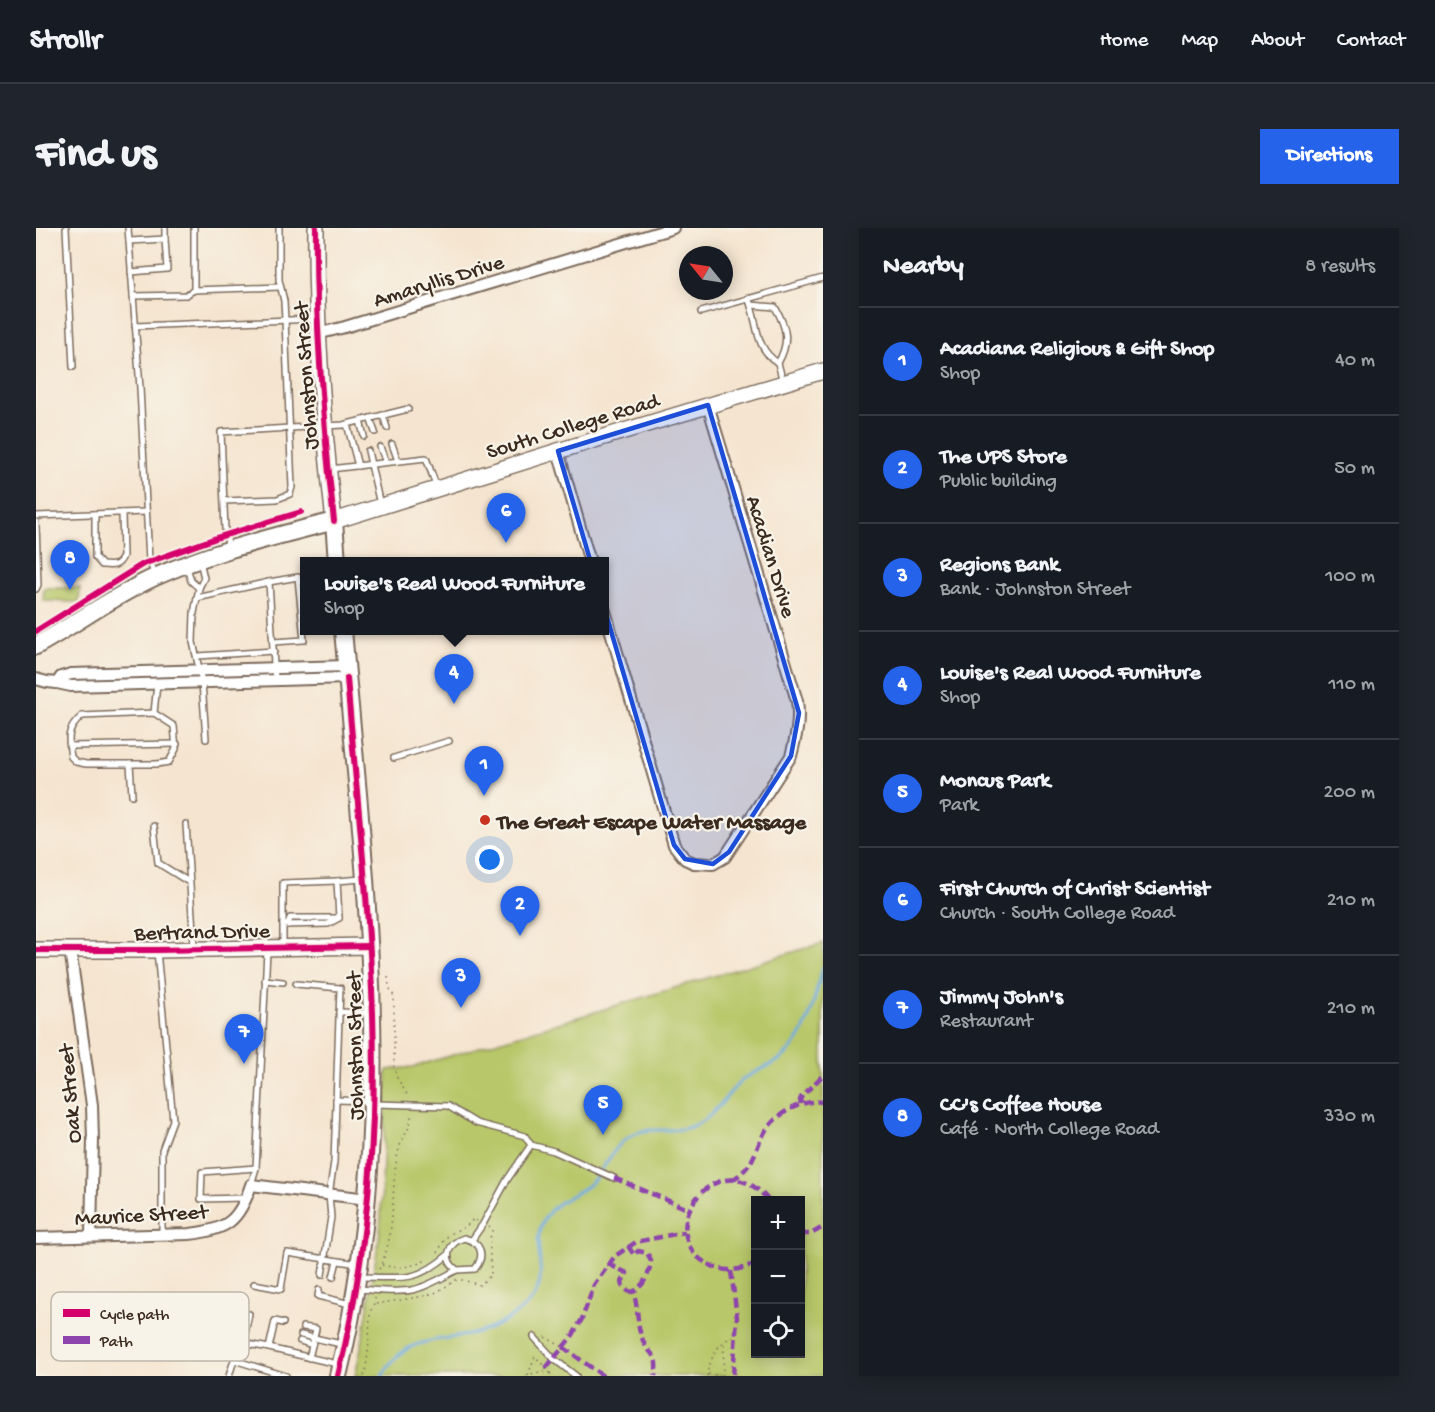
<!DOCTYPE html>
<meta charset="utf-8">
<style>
body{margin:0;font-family:"Gochi Hand",sans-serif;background:#20242c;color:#f1f3f6}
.controls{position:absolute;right:18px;bottom:18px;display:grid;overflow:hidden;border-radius:0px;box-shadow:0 3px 15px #0003}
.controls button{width:54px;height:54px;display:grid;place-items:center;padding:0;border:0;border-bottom:2px solid #363941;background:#171b24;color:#f1f3f6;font:30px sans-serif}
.compass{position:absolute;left:643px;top:18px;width:54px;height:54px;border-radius:50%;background:#171b24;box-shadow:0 3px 15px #0003;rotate:300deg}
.you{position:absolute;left:454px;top:632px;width:21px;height:21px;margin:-15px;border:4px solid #fff;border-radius:50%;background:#1a73e8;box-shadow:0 0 0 9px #1a73e833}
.badge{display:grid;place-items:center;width:39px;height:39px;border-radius:50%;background:#2563eb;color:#fff;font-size:20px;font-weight:700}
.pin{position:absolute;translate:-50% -50px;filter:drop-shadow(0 2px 3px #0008)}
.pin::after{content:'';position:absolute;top:32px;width:21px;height:18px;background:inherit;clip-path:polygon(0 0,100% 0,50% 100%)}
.popup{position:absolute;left:264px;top:329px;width:309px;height:78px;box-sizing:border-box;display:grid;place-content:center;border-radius:0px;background:#171b24;filter:drop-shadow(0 2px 4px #0005);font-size:20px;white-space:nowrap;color:#9ea1a6}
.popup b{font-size:22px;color:#f1f3f6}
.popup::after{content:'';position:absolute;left:50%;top:100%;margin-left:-12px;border:12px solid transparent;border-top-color:#171b24}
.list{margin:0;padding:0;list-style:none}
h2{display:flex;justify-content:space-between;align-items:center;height:78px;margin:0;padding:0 24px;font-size:26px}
h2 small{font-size:20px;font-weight:400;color:#9ea1a6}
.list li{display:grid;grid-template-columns:39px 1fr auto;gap:18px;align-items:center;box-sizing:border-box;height:108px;padding:0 24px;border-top:2px solid #363941}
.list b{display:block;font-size:22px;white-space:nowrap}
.list p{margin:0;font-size:20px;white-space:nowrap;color:#9ea1a6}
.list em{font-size:20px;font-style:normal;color:#9ea1a6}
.icon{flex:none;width:33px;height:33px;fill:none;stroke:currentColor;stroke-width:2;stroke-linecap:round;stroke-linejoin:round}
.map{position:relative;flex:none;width:787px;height:1148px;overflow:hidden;border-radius:0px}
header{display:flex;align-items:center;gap:36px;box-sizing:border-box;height:84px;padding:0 30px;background:#171b24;border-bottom:2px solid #363941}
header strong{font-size:28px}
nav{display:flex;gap:33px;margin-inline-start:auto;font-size:21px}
.intro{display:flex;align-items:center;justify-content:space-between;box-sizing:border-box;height:144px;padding:0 36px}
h1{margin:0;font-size:42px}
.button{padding:15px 27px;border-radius:0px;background:#2563eb;color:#fff;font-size:21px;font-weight:700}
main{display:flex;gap:36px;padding:0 36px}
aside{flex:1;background:#171b24;border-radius:0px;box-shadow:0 3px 15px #0003}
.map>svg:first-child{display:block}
.green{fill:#b8c769;stroke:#7a7844;stroke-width:1.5;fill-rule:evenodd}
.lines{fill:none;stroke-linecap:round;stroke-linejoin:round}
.stream{stroke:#6eaadf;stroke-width:3}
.service-casing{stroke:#7c6b5c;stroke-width:8}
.minor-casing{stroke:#7c6b5c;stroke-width:14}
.secondary-casing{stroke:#7c6b5c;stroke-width:18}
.primary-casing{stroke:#7c6b5c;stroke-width:20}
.path{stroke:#7c6b5c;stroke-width:1.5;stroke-dasharray:1.5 4.5;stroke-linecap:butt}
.service{stroke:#fff;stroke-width:5}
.minor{stroke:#fff;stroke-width:10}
.secondary{stroke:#fff;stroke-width:15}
.primary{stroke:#fff;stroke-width:16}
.quiet{stroke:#8e44ad;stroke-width:4.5;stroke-dasharray:9 4.5;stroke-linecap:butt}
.cycleway-casing{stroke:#f7f3e8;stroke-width:10}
.cycleway{stroke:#d6006c;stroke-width:6}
.marked{fill:#1d4ed8;fill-opacity:0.2;stroke:#1d4ed8;stroke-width:4.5;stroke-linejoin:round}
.poi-dot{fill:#c8321e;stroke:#f7f3e8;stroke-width:2}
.labels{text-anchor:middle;stroke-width:4.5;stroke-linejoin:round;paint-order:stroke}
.street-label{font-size:22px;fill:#3b2a1e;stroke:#f7f3e8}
.poi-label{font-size:22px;font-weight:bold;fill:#3b2a1e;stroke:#f7f3e8;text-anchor:start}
.key{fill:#f7f3e8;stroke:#bfb7ab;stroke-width:1.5}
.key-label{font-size:16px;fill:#3b2a1e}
</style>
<header>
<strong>Strollr</strong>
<nav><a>Home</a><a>Map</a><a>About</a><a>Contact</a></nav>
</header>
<div class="intro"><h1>Find us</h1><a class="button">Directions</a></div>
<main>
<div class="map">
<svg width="787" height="1148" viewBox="0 0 787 1148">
<rect width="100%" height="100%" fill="#f7f3e8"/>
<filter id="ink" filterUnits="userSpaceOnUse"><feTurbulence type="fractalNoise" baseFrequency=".0167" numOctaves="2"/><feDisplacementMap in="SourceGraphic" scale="12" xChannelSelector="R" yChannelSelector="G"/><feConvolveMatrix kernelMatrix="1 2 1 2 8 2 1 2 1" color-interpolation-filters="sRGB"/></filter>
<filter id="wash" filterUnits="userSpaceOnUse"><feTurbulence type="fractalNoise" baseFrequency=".008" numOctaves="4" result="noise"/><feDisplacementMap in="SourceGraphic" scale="24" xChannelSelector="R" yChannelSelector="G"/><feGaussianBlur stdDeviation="1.35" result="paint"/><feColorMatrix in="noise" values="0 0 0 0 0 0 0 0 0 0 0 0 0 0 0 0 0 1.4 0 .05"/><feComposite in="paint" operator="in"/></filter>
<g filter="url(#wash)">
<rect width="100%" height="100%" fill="#f5e5d0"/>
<g class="green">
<polygon points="8,360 44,360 43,374 7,373"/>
<path d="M 787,715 L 787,1148 L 319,1148 L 327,1110 L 344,1004 L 351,842 L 377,839 ZM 720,972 L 764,972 L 764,1126 L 720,1126 Z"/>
</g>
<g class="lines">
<path class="stream" d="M 346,1148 C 370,1106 401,1115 441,1105 C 457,1101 472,1092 485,1082 C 525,1051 487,1019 511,987 C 522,971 541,967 555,955 C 570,940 577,917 596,907 C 614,897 635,906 654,899 C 677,891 687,871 704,854 C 716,842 734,840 747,829 C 773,808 778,770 787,739"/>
</g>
</g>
<g filter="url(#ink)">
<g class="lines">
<defs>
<g id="service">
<polyline points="30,0 37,139"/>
<polyline points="92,0 104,160 113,333 119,347"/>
<polyline points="129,0 129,11"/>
<polyline points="158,0 158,62 244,59"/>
<polyline points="93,13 129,11 131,41 95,44"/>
<polyline points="97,68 150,67 158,62"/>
<path d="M 712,70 C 723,94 717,119 742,135 L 747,154"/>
<path d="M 715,77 L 739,79 C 751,100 754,114 742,135"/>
<polyline points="665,84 787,50"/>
<polyline points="99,98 279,91"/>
<polyline points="347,187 351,200"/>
<polyline points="334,190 339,204"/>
<polyline points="324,193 328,208"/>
<polyline points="311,196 322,238"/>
<polyline points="356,216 362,233"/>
<polyline points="344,219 350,234"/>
<polyline points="332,223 344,277"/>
<polyline points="294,241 390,230 401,260"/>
<polyline points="188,273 241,271 254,266 256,259 249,92 248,73 243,52 243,0"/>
<path d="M 59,286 L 59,329 L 66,337 C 76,338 83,339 87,328 L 86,285"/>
<polyline points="0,288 110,284"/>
<polyline points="0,294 2,357 0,361"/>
<polyline points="193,320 189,302 185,204 307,197 372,181"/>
<polyline points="164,333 168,350 163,360 158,385 157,414 166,454 170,511"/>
<polyline points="151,339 155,353 163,360"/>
<polyline points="233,354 262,349 268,412 237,414"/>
<polyline points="161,370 233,354 239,453"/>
<polyline points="162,428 238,423"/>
<path d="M 118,485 L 138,498 L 140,521 L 133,534 L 121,536 L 50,536 L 40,534 L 35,529 C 32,510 30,502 46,488 L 118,485 L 121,456"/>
<polyline points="33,518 141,516"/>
<polyline points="358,530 413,513"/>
<polyline points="94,536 96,567"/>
<polyline points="150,596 158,718"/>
<polyline points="118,598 122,635 153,654"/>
<polyline points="303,690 301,653 326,651"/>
<polyline points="247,697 292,696 303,690"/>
<polyline points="252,697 254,690 301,690"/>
<polyline points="247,717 247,655 301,653"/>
<polyline points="121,723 137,892 126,922 126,1006"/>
<polyline points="229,752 247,754"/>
<polyline points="260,756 304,760 298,934 293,967 295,989 286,1047"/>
<polyline points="303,784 334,785"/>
<polyline points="300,872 335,873"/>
<polyline points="339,876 412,878 440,895 489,908 495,917 518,923 578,950"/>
<polyline points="215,957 220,940 231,723"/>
<polyline points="209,970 165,971 166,944 220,940"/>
<path d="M 428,1010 C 445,1014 450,1027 439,1041 L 421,1042 C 406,1031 412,1015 428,1010 Z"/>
<polyline points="436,1012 447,996 471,952 495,917"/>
<polyline points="297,1049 301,1033"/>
<path d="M 324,1049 C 365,1049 378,1056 412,1027"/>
<polyline points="218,1056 245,1061 251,1025 322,1036"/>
<path d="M 322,1061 C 339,1062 359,1065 376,1062 C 391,1059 407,1049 421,1042"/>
<polyline points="283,1062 282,1068 314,1076"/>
<polyline points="213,1086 207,1115 233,1120 239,1093 247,1095"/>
<polyline points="267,1099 280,1101 273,1130"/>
<polyline points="265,1107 305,1116"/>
<polyline points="498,1109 518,1131 540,1148"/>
<polyline points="264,1113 276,1117"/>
<polyline points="233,1120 301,1136"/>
<polyline points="193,1148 198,1132 250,1148"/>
</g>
<g id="minor">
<polyline points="281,106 309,99 637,0"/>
<polyline points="522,223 554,334"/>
<path d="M 568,380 L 638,617 L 649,631 L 658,635 L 677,636 L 689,629 L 755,528 C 760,509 764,493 761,473 L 672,177"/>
<polyline points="0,451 11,454 21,455 25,449 35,446 310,438"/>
<polyline points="21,455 35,458 311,450"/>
<polyline points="34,721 56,877 57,912 55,1008"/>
<path d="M 0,1010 L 153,1006 C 191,1002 203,993 215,957 L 332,971"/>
</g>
<g id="secondary">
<path d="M 280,0 C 279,98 287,195 298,293 L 522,223 L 787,143"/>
<polyline points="0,722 121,722 333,718"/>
</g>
<g id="primary">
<path d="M 0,418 C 40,396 77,368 119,349 C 176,323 238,309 298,293 L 301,334"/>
<path d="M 302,1148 C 363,901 329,652 307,402"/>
</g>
</defs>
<use href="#service" class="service-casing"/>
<use href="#minor" class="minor-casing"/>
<use href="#secondary" class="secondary-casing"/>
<use href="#primary" class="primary-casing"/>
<g class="path">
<polyline points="352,749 353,759 358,768 358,839 360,848 373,870"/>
<path d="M 402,1025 C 405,1017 409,1009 417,1004 C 425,1000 431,1000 437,991 L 441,993"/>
<path d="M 346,1037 C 361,1041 377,1039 390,1032"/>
<path d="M 343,1041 C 362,1004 353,961 363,921 C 366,908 376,901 375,886"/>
<path d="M 340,1076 L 389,1068 L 401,1064 L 420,1052 L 427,1052 L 444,1057 L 455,1047 C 455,1034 451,1011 457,1001 L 453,999"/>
<polyline points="509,1109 527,1119"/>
<polyline points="672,1146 689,1148"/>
<polyline points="492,1147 499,1128 514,1145"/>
<path d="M 328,1148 C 333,1128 333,1109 334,1088 C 334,1081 339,1077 339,1070"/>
<path d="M 490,1148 C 499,1144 510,1142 518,1148"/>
<path d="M 671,1148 C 673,1132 683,1111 700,1108"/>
<polyline points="687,1148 688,1113"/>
</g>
<use href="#service" class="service"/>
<use href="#minor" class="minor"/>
<use href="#secondary" class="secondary"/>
<use href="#primary" class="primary"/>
<g class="quiet">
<polyline points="765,876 764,872 766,868 787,847"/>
<polyline points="578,950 652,981"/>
<path d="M 696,952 C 721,936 717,923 730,902 C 742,885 766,871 787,874"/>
<polyline points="764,1006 775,1006 787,999"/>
<path d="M 592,1018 L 598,1027 L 602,1023 L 611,1025 L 615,1032 C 614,1045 608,1058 597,1064"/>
<path d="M 720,1035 C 705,1042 691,1045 676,1038 C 610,1009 681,909 732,972"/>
<path d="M 572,1036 L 591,1045 L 586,1054 L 587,1058 L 592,1063 L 597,1064 C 603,1079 600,1095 606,1110 C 612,1128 624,1124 619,1148"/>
<polyline points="695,1043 701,1089 697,1148"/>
<polyline points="527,1119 567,1148"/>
<polyline points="510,1140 537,1107 546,1091 558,1057 579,1028 600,1014 649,1004"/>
</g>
<defs>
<g id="cycleway">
<path d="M 280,0 C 279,98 287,195 298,293"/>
<polyline points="0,403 107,336 183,309 265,284"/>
<polyline points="0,722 121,722 333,718"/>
<path d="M 302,1148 C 331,1030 341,908 337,786 C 333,674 320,562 311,450"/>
</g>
</defs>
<use href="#cycleway" class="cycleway-casing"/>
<use href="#cycleway" class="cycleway"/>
</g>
</g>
<path class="marked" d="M 672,177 L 763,485 L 755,528 L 693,624 L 677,636 L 649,631 L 638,617 L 522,223 Z"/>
<circle class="poi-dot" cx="449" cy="592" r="6"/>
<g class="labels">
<g class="street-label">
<text transform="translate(402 51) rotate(-17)" y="8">Amaryllis Drive</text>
<text transform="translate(268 148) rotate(-94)" y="8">Johnston Street</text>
<text transform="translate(536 196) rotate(-17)" y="8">South College Road</text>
<text transform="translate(737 328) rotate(73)" y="8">Acadian Drive</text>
<text transform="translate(166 702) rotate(-1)" y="8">Bertrand Drive</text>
<text transform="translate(317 818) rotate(-91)" y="8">Johnston Street</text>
<text transform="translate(32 866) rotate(-95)" y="8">Oak Street</text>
<text transform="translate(105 985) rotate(-3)" y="8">Maurice Street</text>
</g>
<g class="poi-label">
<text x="461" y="600">The Great Escape Water Massage</text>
</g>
</g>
<rect x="15" y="1064" width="198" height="69" rx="9" class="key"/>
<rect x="27" y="1081" width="27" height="8" fill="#d6006c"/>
<rect x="27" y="1108" width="27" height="8" fill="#8e44ad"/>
<g class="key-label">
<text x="64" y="1091">Cycle path</text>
<text x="64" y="1118">Path</text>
</g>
</svg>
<div class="controls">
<button>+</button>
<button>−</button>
<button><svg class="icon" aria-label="locate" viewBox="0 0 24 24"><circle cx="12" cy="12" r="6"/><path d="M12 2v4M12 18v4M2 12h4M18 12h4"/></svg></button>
</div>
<svg class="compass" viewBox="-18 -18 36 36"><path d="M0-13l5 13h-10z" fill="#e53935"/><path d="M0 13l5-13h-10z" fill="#9ea1a6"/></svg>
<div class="you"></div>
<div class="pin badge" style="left:448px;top:568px">1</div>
<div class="pin badge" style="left:484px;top:708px">2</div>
<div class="pin badge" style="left:425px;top:780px">3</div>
<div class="pin badge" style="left:418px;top:476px">4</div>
<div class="popup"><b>Louise's Real Wood Furniture</b>Shop</div>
<div class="pin badge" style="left:567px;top:907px">5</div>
<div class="pin badge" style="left:470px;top:315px">6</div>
<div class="pin badge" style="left:208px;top:836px">7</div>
<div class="pin badge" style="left:34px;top:362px">8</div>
</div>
<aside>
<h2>Nearby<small>8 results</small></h2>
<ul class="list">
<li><span class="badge">1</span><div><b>Acadiana Religious &amp; Gift Shop</b><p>Shop</p></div><em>40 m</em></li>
<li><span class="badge">2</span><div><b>The UPS Store</b><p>Public building</p></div><em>50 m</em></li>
<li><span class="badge">3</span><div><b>Regions Bank</b><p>Bank · Johnston Street</p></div><em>100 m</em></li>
<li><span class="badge">4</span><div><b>Louise's Real Wood Furniture</b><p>Shop</p></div><em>110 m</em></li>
<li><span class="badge">5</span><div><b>Moncus Park</b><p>Park</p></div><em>200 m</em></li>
<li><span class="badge">6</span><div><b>First Church of Christ Scientist</b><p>Church · South College Road</p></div><em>210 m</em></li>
<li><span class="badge">7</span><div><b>Jimmy John's</b><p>Restaurant</p></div><em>210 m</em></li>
<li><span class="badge">8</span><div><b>CC's Coffee House</b><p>Café · North College Road</p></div><em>330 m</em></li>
</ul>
</aside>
</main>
